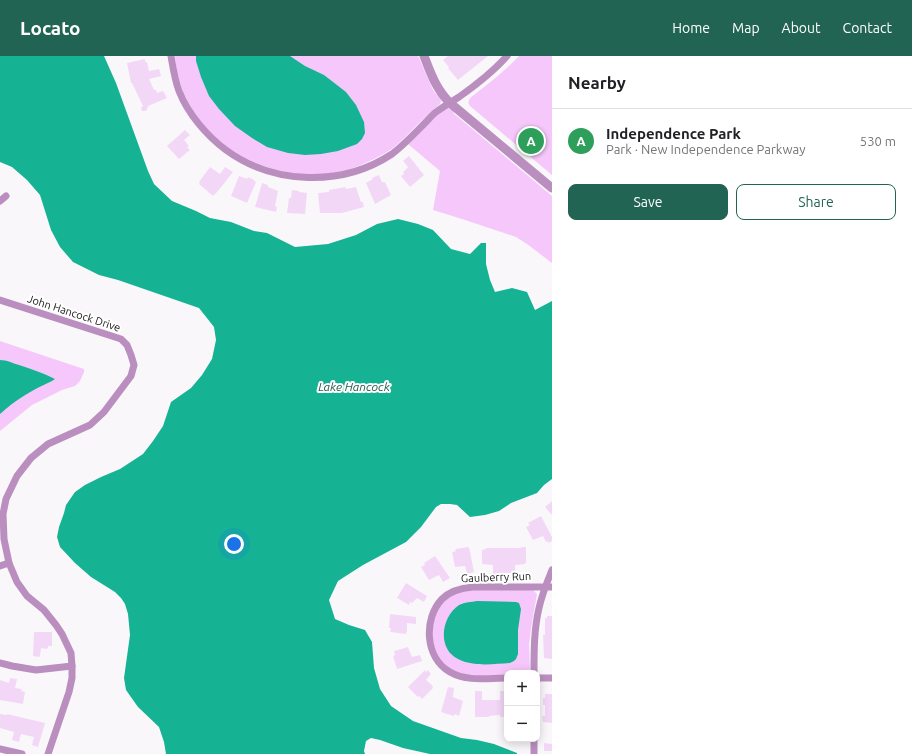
<!DOCTYPE html>
<meta charset="utf-8">
<style>
body{margin:0;font-family:Ubuntu,sans-serif;background:#f6f6f6;color:#202124}
.controls{position:absolute;right:12px;bottom:12px;display:grid;overflow:hidden;border-radius:8px;box-shadow:0 2px 10px #0003}
.controls button{width:36px;height:36px;display:grid;place-items:center;padding:0;border:0;border-bottom:1px solid #e0e0e0;background:#fff;color:#202124;font:20px sans-serif}
.you{position:absolute;left:234px;top:488px;width:14px;height:14px;margin:-10px;border:3px solid #fff;border-radius:50%;background:#1a73e8;box-shadow:0 0 0 6px #1a73e833}
.badge{display:grid;place-items:center;width:26px;height:26px;border-radius:50%;background:#226454;color:#fff;font-size:13px;font-weight:700}
.pin{position:absolute;translate:-50% -50%;border:2px solid #fff;box-shadow:0 1px 4px #0006}
.list{margin:0;padding:0;list-style:none}
h2{display:flex;justify-content:space-between;align-items:center;height:52px;margin:0;padding:0 16px;font-size:17px}
h2 small{font-size:13px;font-weight:400;color:#757577}
.list li{display:grid;grid-template-columns:26px 1fr auto;gap:12px;align-items:center;box-sizing:border-box;height:64px;padding:0 16px;border-top:1px solid #e0e0e0}
.list b{display:block;font-size:15px;white-space:nowrap}
.list p{margin:0;font-size:13px;white-space:nowrap;color:#757577}
.list em{font-size:13px;font-style:normal;color:#757577}
.actions{display:flex;gap:8px;padding:12px 16px}
.actions a{flex:1;padding:9px 0;border:1px solid #226454;border-radius:8px;text-align:center;font-size:14px;color:#226454}
.actions .main{background:#226454;color:#fff}
.map{position:relative;flex:none;width:552px;height:698px;overflow:hidden}
header{display:flex;align-items:center;gap:24px;box-sizing:border-box;height:56px;padding:0 20px;background:#226454;color:#fff}
header strong{font-size:19px}
nav{display:flex;gap:22px;margin-inline-start:auto;font-size:14px}
main{display:flex}
aside{flex:1;background:#fff}
.map>svg:first-child{display:block}
.green{fill:#f6c7fb}
.water{fill:#15b393}
.building{fill:#f3d7f6}
.lines{fill:none;stroke-linecap:round;stroke-linejoin:round}
.minor{stroke:#ba8fbf;stroke-width:7}
.tertiary{stroke:#ba8fbf;stroke-width:9}
.labels{text-anchor:middle;stroke-width:4;stroke-linejoin:round;paint-order:stroke}
.street-label{font-size:11px;fill:#181718;stroke:#fff}
.water-label{font-size:12px;font-style:italic;fill:#265d4e;stroke:#fff}
</style>
<header>
<strong>Locato</strong>
<nav><a>Home</a><a>Map</a><a>About</a><a>Contact</a></nav>
</header>
<main>
<div class="map">
<svg width="552" height="698" viewBox="0 0 552 698">
<rect width="100%" height="100%" fill="#faf7fb"/>
<g class="green">
<path d="M 175,0 L 418,0 L 433,34 L 435,37 L 441,41 L 441,45 L 440,48 C 433,54 426,60 419,67 C 411,75 403,84 393,92 C 383,99 372,104 361,109 C 293,137 209,101 182,33 C 178,22 176,11 175,0 Z"/>
<path d="M 519,0 L 552,0 L 552,119 L 470,50 C 468,47 468,46 470,42 C 487,29 504,16 519,0 Z"/>
<path d="M 448,52 L 453,54 L 454,58 L 458,61 L 552,140 L 552,207 L 527,188 L 516,181 L 462,163 L 433,154 L 440,115 L 408,88 C 418,78 435,57 448,52 Z"/>
<polygon points="0,285 84,313 84,316 80,325 75,330 62,334 32,349 0,375"/>
<path d="M 531,533 L 534,535 L 537,538 L 532,566 L 529,588 L 530,613 L 526,617 L 507,617 L 507,619 C 491,619 473,622 458,617 C 428,606 425,565 445,544 C 450,539 457,537 464,534 Z"/>
</g>
<g class="water">
<polygon points="0,0 104,0 116,27 148,115 154,128 172,145 196,155 210,162 231,166 254,175 267,177 295,191 328,188 356,179 377,168 398,163 418,168 433,174 451,193 470,198 481,187 486,187 486,208 490,224 495,236 512,232 527,236 535,254 552,245 552,423 544,429 537,437 511,447 499,455 485,459 470,461 457,449 450,448 441,448 436,451 421,471 406,486 363,509 338,525 329,544 335,563 349,569 365,574 372,586 374,612 380,633 391,650 413,665 461,682 477,684 494,688 517,697 517,698 430,698 403,692 380,684 371,682 366,685 364,695 365,698 166,698 164,686 159,671 138,651 126,634 124,622 130,579 128,558 125,548 121,542 115,536 91,521 75,507 60,491 57,481 59,471 64,457 66,449 75,436 85,429 101,421 120,413 143,398 153,385 163,370 171,346 191,332 202,319 212,303 216,284 214,271 199,252 118,224 99,219 73,206 60,191 51,174 40,139 27,124 12,111 0,106"/>
<polygon points="196,0 290,0 305,10 324,19 346,36 356,49 364,66 365,77 362,83 357,88 338,95 321,98 305,99 288,97 267,91 252,82 235,70 219,53 209,40 201,21 196,5"/>
<path d="M 0,304 C 7,304 12,307 19,309 C 31,313 43,317 55,323 L 52,325 C 34,333 15,344 0,358 Z"/>
<path d="M 477,545 L 516,546 L 519,547 L 521,553 L 518,574 L 518,598 L 516,603 L 514,605 L 510,607 C 493,608 474,611 458,603 C 437,593 441,561 459,549 C 465,546 471,546 477,545 Z"/>
</g>
<g class="building">
<polygon points="448,0 488,0 458,24 448,12 449,11 443,4"/>
<polygon points="145,3 145,6 147,6 149,15 159,13 160,16 161,20 149,23 154,34 156,34 157,37 163,35 167,42 148,50 147,54 145,55 142,55 141,52 143,50 132,27 131,27 127,7"/>
<polygon points="185,74 190,79 184,84 189,90 187,91 190,94 179,103 167,90"/>
<polygon points="409,100 424,119 410,131 401,120 404,118 403,116 408,111 403,105"/>
<polygon points="210,111 220,118 225,111 233,116 218,135 213,140 199,128 200,126 199,126"/>
<polygon points="379,119 382,126 385,126 391,139 375,148 366,127 373,123 372,122"/>
<polygon points="239,120 247,123 248,121 254,124 254,125 256,126 247,147 231,140"/>
<polygon points="262,127 268,129 268,131 278,135 275,150 277,151 276,156 255,151"/>
<polygon points="345,131 346,133 356,131 361,146 363,146 364,151 342,157 320,157 318,137 329,136 329,134"/>
<polygon points="292,134 299,135 299,136 307,137 305,158 287,157 289,142 291,142"/>
<polygon points="552,445 552,459 545,451"/>
<polygon points="541,460 552,481 552,485 548,487 548,485 546,486 543,480 533,484 526,471 530,469 528,467"/>
<polygon points="469,491 474,516 468,518 467,517 465,510 455,511 452,496 456,495 455,493"/>
<polygon points="521,491 526,491 526,506 525,508 515,509 515,517 493,518 493,509 482,508 482,494 486,493 486,492 521,492"/>
<polygon points="435,500 450,522 443,526 439,519 429,524 421,511 425,509 424,507"/>
<polygon points="406,527 427,540 424,546 417,542 412,547 410,546 409,549 397,542"/>
<polygon points="390,558 416,561 416,568 407,567 407,574 406,578 390,576 391,572 389,572"/>
<polygon points="547,560 552,560 552,603 544,602 543,579 545,579 545,562 547,562"/>
<polygon points="34,576 52,576 52,590 48,590 48,592 46,593 41,592 40,600 39,601 33,600"/>
<polygon points="408,591 412,601 420,599 422,605 397,613 393,600 395,599 394,595"/>
<polygon points="425,614 426,616 428,614 431,618 426,624 432,629 433,632 422,643 419,640 418,641 408,631"/>
<polygon points="10,622 17,623 15,632 22,633 21,635 25,636 23,648 0,644 0,624 9,627"/>
<polygon points="448,631 454,632 453,641 463,645 459,660 455,658 454,660 441,656"/>
<polygon points="475,635 482,635 482,644 500,644 500,635 507,635 507,661 500,661 500,659 489,660 489,661 475,661"/>
<polygon points="545,638 552,638 552,667 543,666 542,660 545,660 545,649 543,649 543,642 545,642"/>
<polygon points="0,658 7,659 7,658 45,667 38,691 32,689 34,681 21,678 19,686 12,684 14,676 0,672"/>
<polygon points="544,687 552,688 552,695 544,695"/>
</g>
<g class="lines">
<g class="minor">
<path d="M 171,0 C 173,12 175,25 179,35 C 188,58 207,80 226,94 C 274,129 342,131 392,98 C 404,89 414,78 425,67 C 429,63 432,59 436,56 C 443,51 451,46 459,41 C 476,29 493,16 507,0"/>
<polyline points="0,145 6,140"/>
<polyline points="0,244 121,283 127,289 131,299 134,309 131,320 104,356 90,369 48,388 31,402 17,420 6,443 3,458 4,483 9,507 17,526 27,540 44,554 56,569 62,578 71,597 72,610 72,622 69,636 48,698"/>
<polyline points="0,510 9,507"/>
<polyline points="0,607 12,610 36,614 72,610"/>
<path d="M 534,617 C 534,595 534,573 539,552 C 542,539 547,526 552,514"/>
<path d="M 507,622 C 488,622 467,626 450,616 C 425,602 423,563 442,543 C 450,535 461,532 473,531 L 552,531"/>
<polyline points="537,622 552,622"/>
<polyline points="534,683 534,698"/>
<polyline points="0,693 22,698"/>
</g>
<path class="tertiary" d="M 424,0 C 431,18 436,33 450,47 L 552,132"/>
</g>
<g class="labels">
<g class="street-label">
<text transform="translate(74 257) rotate(18)" y="4">John Hancock Drive</text>
<text transform="translate(496 521) rotate(-2)" y="4">Gaulberry Run</text>
</g>
<g class="water-label">
<text x="354" y="335">Lake Hancock</text>
</g>
</g>
</svg>
<div class="controls">
<button>+</button>
<button>−</button>
</div>
<div class="you"></div>
<div class="pin badge" style="left:531px;top:85px;background:#2e9e5b">A</div>
</div>
<aside>
<h2>Nearby<small></small></h2>
<ul class="list">
<li><span class="badge" style="background:#2e9e5b">A</span><div><b>Independence Park</b><p>Park · New Independence Parkway</p></div><em>530 m</em></li>
</ul>
<div class="actions"><a class="main">Save</a><a>Share</a></div>
</aside>
</main>
